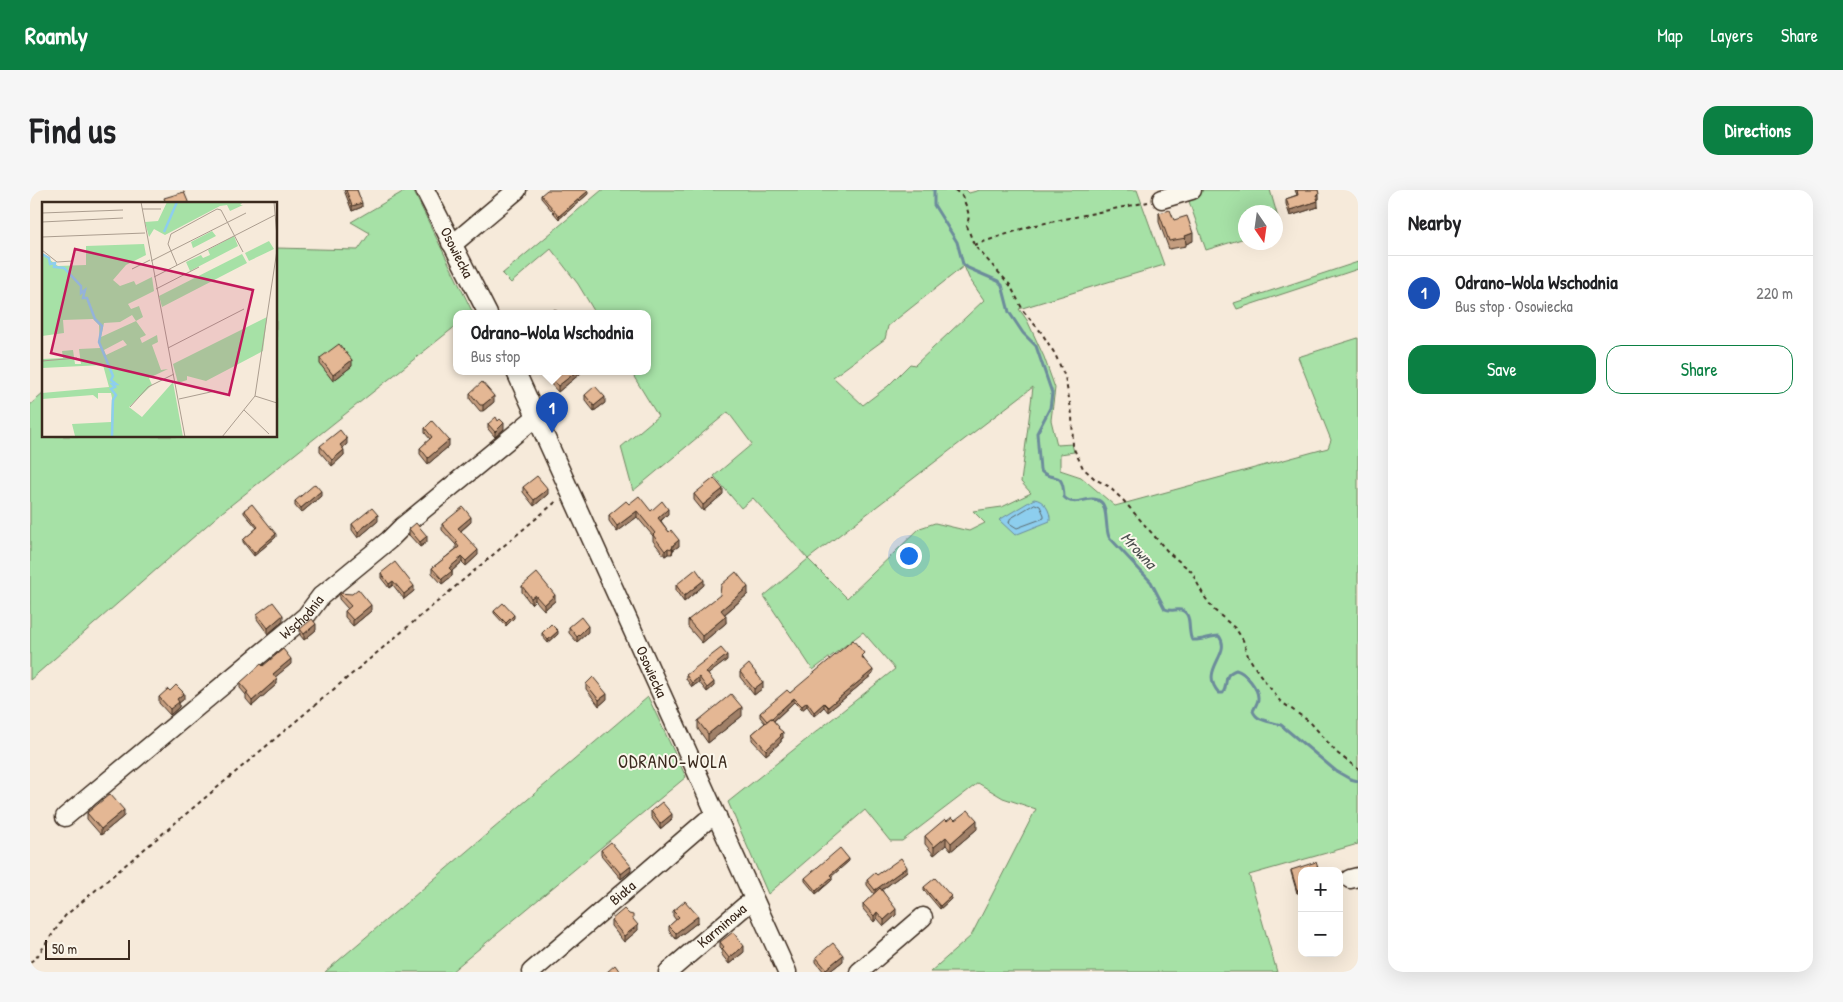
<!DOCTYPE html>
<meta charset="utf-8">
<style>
body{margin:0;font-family:"Patrick Hand",sans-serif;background:#f6f6f6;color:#202124}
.controls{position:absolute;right:15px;bottom:15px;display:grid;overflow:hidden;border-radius:10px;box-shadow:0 5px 20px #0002}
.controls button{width:45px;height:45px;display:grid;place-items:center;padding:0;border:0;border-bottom:1px solid #e0e0e0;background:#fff;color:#202124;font:25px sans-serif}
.compass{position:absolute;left:1208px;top:15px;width:45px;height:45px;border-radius:50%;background:#fff;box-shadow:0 5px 20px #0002;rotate:167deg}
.scale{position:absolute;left:15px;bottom:12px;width:85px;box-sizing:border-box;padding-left:5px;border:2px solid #3b2a1e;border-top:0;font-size:14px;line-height:18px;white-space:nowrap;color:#3b2a1e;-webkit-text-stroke:4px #fbf7ec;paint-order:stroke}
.you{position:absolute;left:878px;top:365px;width:18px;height:18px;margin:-12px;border:4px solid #fff;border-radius:50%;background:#1a73e8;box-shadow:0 0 0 8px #1a73e833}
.badge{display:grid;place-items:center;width:32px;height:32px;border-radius:50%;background:#0b8043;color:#fff;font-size:16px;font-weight:700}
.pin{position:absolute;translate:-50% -41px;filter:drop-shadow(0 1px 2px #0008)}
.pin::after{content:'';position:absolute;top:26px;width:18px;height:15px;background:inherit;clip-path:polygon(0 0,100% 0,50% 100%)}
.popup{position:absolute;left:423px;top:120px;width:198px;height:65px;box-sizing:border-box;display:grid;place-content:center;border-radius:10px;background:#fff;filter:drop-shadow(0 1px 4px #0005);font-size:16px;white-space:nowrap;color:#757577}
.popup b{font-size:19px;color:#202124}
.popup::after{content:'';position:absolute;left:50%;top:100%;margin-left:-10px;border:10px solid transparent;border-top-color:#fff}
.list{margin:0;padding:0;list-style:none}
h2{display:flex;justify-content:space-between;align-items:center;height:65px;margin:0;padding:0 20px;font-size:21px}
h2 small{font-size:16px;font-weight:400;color:#757577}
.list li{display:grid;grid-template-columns:32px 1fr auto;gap:15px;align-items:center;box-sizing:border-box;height:75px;padding:0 20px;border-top:1px solid #e0e0e0}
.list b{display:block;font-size:19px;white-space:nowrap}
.list p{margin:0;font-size:16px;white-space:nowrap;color:#757577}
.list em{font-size:16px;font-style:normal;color:#757577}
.actions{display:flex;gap:10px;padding:15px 20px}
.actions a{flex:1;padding:11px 0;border:1px solid #0b8043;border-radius:15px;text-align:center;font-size:18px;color:#0b8043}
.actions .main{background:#0b8043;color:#fff}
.map{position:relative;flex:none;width:1328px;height:782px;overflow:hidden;border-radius:15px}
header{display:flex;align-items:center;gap:30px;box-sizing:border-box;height:70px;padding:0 25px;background:#0b8043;color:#fff}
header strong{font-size:24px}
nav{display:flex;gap:28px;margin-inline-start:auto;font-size:18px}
.intro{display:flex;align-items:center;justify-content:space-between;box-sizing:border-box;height:120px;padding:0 30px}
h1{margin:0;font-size:35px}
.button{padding:12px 22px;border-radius:15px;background:#0b8043;color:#fff;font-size:18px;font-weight:700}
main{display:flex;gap:30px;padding:0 30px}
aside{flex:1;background:#fff;border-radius:15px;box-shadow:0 5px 20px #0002}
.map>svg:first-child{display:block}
.green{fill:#a6e1a6;stroke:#708662;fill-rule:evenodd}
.water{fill:#8dceee;stroke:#6c8c9b}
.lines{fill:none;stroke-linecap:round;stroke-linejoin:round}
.shore{stroke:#5c6c71;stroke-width:1}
.stream{stroke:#6c8c9b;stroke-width:3}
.minor-casing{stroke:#3b2a1e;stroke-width:21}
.path{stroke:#3b2a1e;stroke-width:2;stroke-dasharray:4 4;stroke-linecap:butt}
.minor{stroke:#fbf7ec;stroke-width:18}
.wall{fill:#c49d7f;stroke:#3b2a1e}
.shaded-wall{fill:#a08068;stroke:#3b2a1e}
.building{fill:#e4b794;stroke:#3b2a1e}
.labels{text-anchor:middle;stroke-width:4;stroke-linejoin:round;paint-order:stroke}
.street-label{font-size:15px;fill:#3b2a1e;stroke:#fbf7ec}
.water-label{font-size:16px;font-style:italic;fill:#505352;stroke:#fbf7ec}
.quarter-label{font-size:18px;letter-spacing:1px;fill:#3b2a1e;stroke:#fbf7ec}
.inset-river{fill:none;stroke:#8dceee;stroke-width:2.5}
.inset-road{fill:none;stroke:#ab9d8f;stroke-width:1}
.view{fill:#c2185b;fill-opacity:0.15;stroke:#c2185b;stroke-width:2.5}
.inset-edge{fill:none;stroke:#3b2a1e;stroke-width:2.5}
</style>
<header>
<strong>Roamly</strong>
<nav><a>Map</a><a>Layers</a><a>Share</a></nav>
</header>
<div class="intro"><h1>Find us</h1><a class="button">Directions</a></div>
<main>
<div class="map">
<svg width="1328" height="782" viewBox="0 0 1328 782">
<rect width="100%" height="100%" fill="#f6eada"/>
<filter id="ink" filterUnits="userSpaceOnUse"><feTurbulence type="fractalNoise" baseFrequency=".02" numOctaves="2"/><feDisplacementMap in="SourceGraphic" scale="10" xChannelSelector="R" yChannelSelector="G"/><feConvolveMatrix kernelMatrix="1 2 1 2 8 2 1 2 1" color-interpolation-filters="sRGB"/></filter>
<g filter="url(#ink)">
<g class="green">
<polygon points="376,0 383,0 443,123 441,124 427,124 427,135 191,323 0,490 0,215 14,203 14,246 246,246 246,58 328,60 340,43 321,32"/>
<path d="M 572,0 L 936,0 L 939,3 L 950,0 L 1107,0 L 1134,75 L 989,119 L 997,130 L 1014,167 L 1025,198 L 1021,230 L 1027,255 L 1042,254 L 1044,262 L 1030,264 L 1030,280 L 1051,287 L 1085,316 L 1298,258 L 1301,250 L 1268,167 L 1328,148 L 1328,654 L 1219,685 L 1247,782 L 900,782 L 941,746 L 1006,619 L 973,608 L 948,593 L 872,651 L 860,651 L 835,620 L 738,704 L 698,612 L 865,479 L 833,442 L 783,480 L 734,406 L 778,369 L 723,308 L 711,318 L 684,286 L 722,254 L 698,222 L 603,301 L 591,257 L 628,226 L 601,182 L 617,182 L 617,124 L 566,124 L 548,94 L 521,59 L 481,93 L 472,84 ZM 934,76 L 939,88 L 954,110 L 885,175 L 880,174 L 858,196 L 833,215 L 803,187 L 855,149 L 858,136 ZM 1003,197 L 991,292 L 1001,303 L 972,317 L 943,321 L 955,333 L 939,341 L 905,333 L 890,338 L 817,408 L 778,369 Z"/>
<polygon points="1155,0 1240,0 1251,38 1246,39 1246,22 1216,22 1215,48 1176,60"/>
<polygon points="1328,72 1328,79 1207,119 1204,113"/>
<polygon points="618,507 656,587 421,782 295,782"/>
</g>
<path class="water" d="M 1004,309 C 1014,310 1021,321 1020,331 L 985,345 L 969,330 Z"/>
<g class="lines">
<polygon class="shore" points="1005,314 1010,316 1014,325 1014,328 987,338 979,333 980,329"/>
<path class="stream" d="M 904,0 L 904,15 L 927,52 L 933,74 L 938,78 L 968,91 L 972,95 L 979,122 L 993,143 L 1006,156 L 1022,203 L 1020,218 L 1007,243 L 1010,280 C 1022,294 1033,277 1034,307 C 1045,319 1060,303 1071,312 C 1078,318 1075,338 1079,347 L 1121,392 L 1135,419 C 1141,422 1145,419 1151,420 C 1163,423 1157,442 1162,450 C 1172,451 1180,446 1189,446 C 1203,464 1168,480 1189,503 L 1193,503 C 1199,492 1192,485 1206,480 C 1215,482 1229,499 1228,509 C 1228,512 1225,517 1223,521 C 1227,532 1241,531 1251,535 L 1306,581 L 1320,589 L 1328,591"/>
<defs>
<g id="minor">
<path id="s1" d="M 395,0 L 458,124"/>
<polyline points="1132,9 1162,0"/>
<polyline points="421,53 429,49 487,0"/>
<path id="s2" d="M 486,182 L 757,782"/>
<path id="s3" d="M 35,627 L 276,426 L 291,406 L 359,350 L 372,337 L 501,231 L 508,229"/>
<polyline points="1320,689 1328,687"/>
<path id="s4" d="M 501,782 L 676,631 L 687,626"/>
<path id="s5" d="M 638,782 L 715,716 L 725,712"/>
<polyline points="829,782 893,727"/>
</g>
</defs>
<use href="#minor" class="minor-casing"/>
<g class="path">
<polyline points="925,0 932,6 937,18 939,26 937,36 944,55 980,95 994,122 1011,142 1025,164 1035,187 1042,224 1043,257 1053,278 1065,289 1078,296 1093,310 1139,363 1161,381 1174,406 1184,420 1206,439 1213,450 1218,466 1228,482 1250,511 1280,532 1307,563 1328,579"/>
<polyline points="944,55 1001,36 1118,12"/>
<polyline points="0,772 6,768 35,726 528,310"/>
</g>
<use href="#minor" class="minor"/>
</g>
<g class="wall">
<polygon points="314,0 327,0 332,17 322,21"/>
<polygon points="1265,0 1288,0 1289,9 1287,10 1288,17 1260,26 1256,14 1256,9 1267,5"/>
<polygon points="558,4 529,29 511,8 511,5"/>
<polygon points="1129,23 1144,30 1163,51 1156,54 1156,56 1139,59 1129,32"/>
<polygon points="290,168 322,176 303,191 290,174"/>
<polygon points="551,182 551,183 528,202 520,193 520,187"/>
<polygon points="440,203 464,212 453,221 450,221 440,209"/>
<polygon points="555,205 575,213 564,221 555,210"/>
<polygon points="458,234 474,239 465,247 458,239"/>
<polygon points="395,238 419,256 398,274 390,264 390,258 400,249 395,243"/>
<polygon points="317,254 313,258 314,265 302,276 290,262 290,256"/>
<polygon points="493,297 518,304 504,316 493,302"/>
<polygon points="664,304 693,304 673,321 664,310"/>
<polygon points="291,306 271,323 265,316 265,311"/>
<polygon points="599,314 621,321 638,324 631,331 649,356 643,360 642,364 638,364 635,366 623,351 623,346 607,327 587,342 579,331 579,325"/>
<polygon points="214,320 246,347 224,366 213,352 213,350 227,338 214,323"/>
<polygon points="348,331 328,348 322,340 322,334"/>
<polygon points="441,332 431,341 448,365 436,376 432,372 422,381 422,386 412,394 402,383 402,378 426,359 426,355 412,340 412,334"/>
<polygon points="379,339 397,352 390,357 379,345"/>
<polygon points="351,383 384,401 374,409 363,395 359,398 351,388"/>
<polygon points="646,395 674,395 654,412 646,401"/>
<polygon points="492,396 525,411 514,420 505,410 501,414 492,402"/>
<polygon points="309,403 341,421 323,436 315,427 315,421 318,419 309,409"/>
<polygon points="718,404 695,424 696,433 672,453 658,437 658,430"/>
<polygon points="464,421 484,428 476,436 464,423"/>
<polygon points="227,424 253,431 238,444 227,429"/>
<polygon points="539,437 558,442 547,452 539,443"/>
<polygon points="270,439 286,440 274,450 270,445"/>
<polygon points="512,443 528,444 518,453 512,446"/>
<polygon points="834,467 833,468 843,484 798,522 794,517 784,526 777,516 772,520 764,512 744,531 749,539 753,548 751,549 751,552 736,565 722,550 722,544 735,533 730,527 730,523 760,503"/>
<polygon points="697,470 678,484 684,496 677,502 669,492 662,497 656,489 656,485"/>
<polygon points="261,474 245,487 247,494 222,516 216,509 216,505 210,498 210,493 233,476"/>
<polygon points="710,482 733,498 724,505 710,487"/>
<polygon points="556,494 577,509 569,516 556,499"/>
<polygon points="140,501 154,509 149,513 149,517 140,525 129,513 129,507"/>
<polygon points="712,526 678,553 668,539 668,531"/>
<polygon points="621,621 642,629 630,639 621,627"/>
<polygon points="57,623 94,626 71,645 57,629"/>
<polygon points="925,630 947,639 921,661 916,655 904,665 895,654 895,646 917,631"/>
<polygon points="571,660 601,681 591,689 571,665"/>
<polygon points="819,671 801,686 802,690 786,704 775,691 775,688"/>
<polygon points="1261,680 1272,681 1272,702 1267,703 1261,682"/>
<polygon points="877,681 852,700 866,725 854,736 847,728 844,732 833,719 833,714 844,704 837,695 837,690 847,685"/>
<polygon points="894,697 921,709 910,719 894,700"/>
<polygon points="643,721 668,732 646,749 639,741 639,736 646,730 643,726"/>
<polygon points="581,730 603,730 608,740 594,752 581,736"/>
<polygon points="690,752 714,762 699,774 692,765 692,760 690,758"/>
<polygon points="786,767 813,771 799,782 794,782 786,772"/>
</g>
<g class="shaded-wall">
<polygon points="558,1 558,4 529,29 529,26"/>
<polygon points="1289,4 1289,9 1286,10 1286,5"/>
<polygon points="1288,11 1288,17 1260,26 1260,20"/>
<polygon points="332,13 332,17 322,21 322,16"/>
<polygon points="1163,43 1163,51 1156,54 1155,46"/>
<polygon points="322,170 322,176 303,191 303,185"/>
<polygon points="546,182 551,182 551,183 528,202 528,196"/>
<polygon points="464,206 464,212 453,221 453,215"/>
<polygon points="575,207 575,213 564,221 564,216"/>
<polygon points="474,233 474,239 465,247 465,242"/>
<polygon points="317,249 317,254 310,260 310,255"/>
<polygon points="419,250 419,256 398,274 398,268"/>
<polygon points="314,260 314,265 302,276 302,270"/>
<polygon points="518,299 518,304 504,316 504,310"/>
<polygon points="693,299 693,304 673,321 673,315"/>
<polygon points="291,301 291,306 271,323 271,318"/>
<polygon points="638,319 638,324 628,333 628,328"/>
<polygon points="607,321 607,327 587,342 587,336"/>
<polygon points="348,325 348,331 328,348 328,342"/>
<polygon points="441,327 441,332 428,343 428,338"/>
<polygon points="246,344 246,347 224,366 224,363"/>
<polygon points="397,346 397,352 390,357 390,352"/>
<polygon points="649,350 649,356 643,360 642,364 643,355"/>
<polygon points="638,358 638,364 635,366 635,361"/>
<polygon points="448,360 448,365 436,376 436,371"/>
<polygon points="432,367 432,372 422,381 422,386 412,394 412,389 419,378"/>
<polygon points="674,390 674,395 654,412 654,406"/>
<polygon points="363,391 363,395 359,398 359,394"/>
<polygon points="384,396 384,401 374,409 374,404"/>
<polygon points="718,397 718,404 691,427 691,420"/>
<polygon points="505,405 505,410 501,414 501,408"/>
<polygon points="525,405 525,411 514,420 514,415"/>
<polygon points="341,415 341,421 323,436 323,430"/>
<polygon points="253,425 253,431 238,444 238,438"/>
<polygon points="484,425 484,428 476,436 476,433"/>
<polygon points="696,426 696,433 672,453 672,446"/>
<polygon points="286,434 286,440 274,450 274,444"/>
<polygon points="558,436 558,442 547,452 547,447"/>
<polygon points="528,441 528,444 518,453 518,450"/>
<polygon points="697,465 697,470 676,486 676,482"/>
<polygon points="261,469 261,474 243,489 243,484"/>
<polygon points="843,480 843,484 798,522 798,517"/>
<polygon points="669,487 669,492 662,497 662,493"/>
<polygon points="247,489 247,494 222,516 222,511"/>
<polygon points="684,492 684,496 677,502 677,498"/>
<polygon points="733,492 733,498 724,505 724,499"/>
<polygon points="154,503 154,509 149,513 149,517 140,525 140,519 147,509"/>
<polygon points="577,504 577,509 569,516 569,510"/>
<polygon points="764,508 764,512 738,536 738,532"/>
<polygon points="777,512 777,516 772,520 772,516"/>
<polygon points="794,513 794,517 784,526 784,522"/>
<polygon points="712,517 712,526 678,553 678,544"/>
<polygon points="753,542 753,548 751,549 751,552 736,565 736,560"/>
<polygon points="94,620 94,626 71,645 71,639"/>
<polygon points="642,624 642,629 630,639 630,634"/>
<polygon points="947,630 947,639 921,661 921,653"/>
<polygon points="916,647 916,655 904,665 904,657"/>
<polygon points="819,669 819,671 800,688 800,685"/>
<polygon points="601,676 601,681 591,689 591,684"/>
<polygon points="877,677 877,681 845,705 845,700"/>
<polygon points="802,687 802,690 786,704 786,701"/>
<polygon points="1272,699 1272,702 1267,703 1267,700"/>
<polygon points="921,706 921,709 910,719 910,716"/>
<polygon points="866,719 866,725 854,736 854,730"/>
<polygon points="847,722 847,728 844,732 844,726"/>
<polygon points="668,726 668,732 646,749 646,743"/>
<polygon points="608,735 608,740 594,752 594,746"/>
<polygon points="714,756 714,762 699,774 699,768"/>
<polygon points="813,765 813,771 799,782 796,782 796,779"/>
</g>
<g class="building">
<polygon points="316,0 327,0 332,13 322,16"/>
<polygon points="517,0 557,0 558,1 529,26 511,5"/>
<polygon points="1267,0 1288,0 1289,4 1286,5 1288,11 1260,20 1256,9 1268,5"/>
<polygon points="154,2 159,14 136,14 134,8"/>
<polygon points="1140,20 1144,30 1157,26 1163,43 1155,46 1156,48 1139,51 1129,23"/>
<polygon points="525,119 529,124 519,124"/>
<polygon points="309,154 322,170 303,185 290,168"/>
<polygon points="527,182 546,182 528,196 520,187"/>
<polygon points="452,192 464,206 453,215 450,215 440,203"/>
<polygon points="565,196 575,207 564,216 555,205"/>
<polygon points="466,227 468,231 470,229 474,233 465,242 458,234"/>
<polygon points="402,231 419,250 398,268 390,258 402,247 395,238"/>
<polygon points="310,240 317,249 310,255 314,260 302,270 290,256"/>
<polygon points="507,286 518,299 504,310 493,297"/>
<polygon points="684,288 693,299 673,315 664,304"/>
<polygon points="285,294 291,301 271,318 265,311"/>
<polygon points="609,306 621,321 632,311 638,319 628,328 639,342 641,340 649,350 643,355 642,359 638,358 635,361 623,345 625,343 607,321 587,336 579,325 596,311 599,314"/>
<polygon points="222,314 246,344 224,363 213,350 228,337 214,320"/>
<polygon points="433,317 441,327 428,338 448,360 436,371 432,367 419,378 422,381 412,389 402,378 429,357 426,353 428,352 412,334"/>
<polygon points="342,318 348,325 328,342 322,334"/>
<polygon points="386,333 397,346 390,352 379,339"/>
<polygon points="365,372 384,396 374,404 363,391 359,394 351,383"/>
<polygon points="666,379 674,390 654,406 646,395"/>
<polygon points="706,382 718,397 691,420 696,426 672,446 658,430 690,405 691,395"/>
<polygon points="507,383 525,405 514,415 505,405 501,408 492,396"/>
<polygon points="328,399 341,415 323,430 315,421 321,416 309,403 322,404"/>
<polygon points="243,412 253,425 238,438 227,424"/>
<polygon points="473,413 484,425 476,433 464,421"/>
<polygon points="551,427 558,436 547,447 539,437"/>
<polygon points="282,429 286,434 274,444 270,439"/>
<polygon points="521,434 528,441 518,450 512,443"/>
<polygon points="823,450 834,463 831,466 843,480 798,517 794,513 784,522 777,512 772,516 764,508 742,528 741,528 737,531 730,523 757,500 760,503"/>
<polygon points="691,458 697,465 676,482 684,492 677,498 669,487 662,493 656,485"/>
<polygon points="253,459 261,469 243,484 247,489 222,511 216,503 218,502 210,493 231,474 233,476"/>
<polygon points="719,474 733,492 724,499 710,482"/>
<polygon points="563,487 577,504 569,510 556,494"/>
<polygon points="146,495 154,503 147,509 149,512 140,519 129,507 138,499 140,501"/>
<polygon points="701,504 712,517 678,544 668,531"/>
<polygon points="741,528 749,537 748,538 753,542 750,545 751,546 736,560 722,544"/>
<polygon points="80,604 94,620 71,639 57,623"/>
<polygon points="632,612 642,624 630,634 621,621"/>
<polygon points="938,620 947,630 921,653 916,647 904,657 895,646 915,629 917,631 922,627 925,630"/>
<polygon points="581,652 601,676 591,684 571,660"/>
<polygon points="810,658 819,669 800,685 802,687 786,701 775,688"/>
<polygon points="871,668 877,677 845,700 837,690 845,683 847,685"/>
<polygon points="1286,672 1289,681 1272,681 1272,699 1267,700 1261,680"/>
<polygon points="905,688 921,706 910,716 894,697"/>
<polygon points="850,698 866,719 854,730 847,722 844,726 833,714"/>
<polygon points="655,711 668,726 646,743 639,736 649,727 643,721"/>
<polygon points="594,719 599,724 603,725 603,729 608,735 594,746 581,730"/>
<polygon points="703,742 714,756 699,768 692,759 694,757 690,752"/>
<polygon points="803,753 813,765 796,779 786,767"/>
<polygon points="585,775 590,782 577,782"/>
</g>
</g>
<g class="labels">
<g class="street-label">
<text dy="5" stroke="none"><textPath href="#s1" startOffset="70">Osowiecka</textPath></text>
<text dy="5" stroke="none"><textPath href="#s3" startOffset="310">Wschodnia</textPath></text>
<text dy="5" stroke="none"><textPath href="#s2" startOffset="329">Osowiecka</textPath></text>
<text dy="5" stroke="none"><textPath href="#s4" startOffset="121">Biała</textPath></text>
<text dy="5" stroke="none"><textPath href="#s5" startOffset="71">Karminowa</textPath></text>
</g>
<g class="water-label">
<text transform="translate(1109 360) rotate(47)" y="6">Mrowna</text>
</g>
<g class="quarter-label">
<text x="643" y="578">ODRANO-WOLA</text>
</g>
</g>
<g transform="translate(12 12)">
<rect width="235" height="235" fill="#f6eada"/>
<path d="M 125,0 L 201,0 L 198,3 L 201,3 L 188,9 L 185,3 L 178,4 L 123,33 L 112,27 L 107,35 L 103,20 L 116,19 ZM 170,29 L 174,34 L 151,46 L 149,40 ZM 192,34 L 196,44 L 148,69 L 144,60 L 159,53 L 161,56 L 168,53 L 166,48 ZM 227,39 L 232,47 L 207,59 L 203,51 ZM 102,42 L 104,53 L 84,63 L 71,78 L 78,84 L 92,79 L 94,83 L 110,75 L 112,89 L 86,102 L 89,107 L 97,104 L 101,115 L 94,119 L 104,133 L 98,136 L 100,141 L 115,133 L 116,140 L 110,143 L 119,168 L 126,167 L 107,176 L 110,183 L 87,205 L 100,215 L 131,180 L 141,235 L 21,235 L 33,234 L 30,222 L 69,220 L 70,196 L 69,191 L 56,191 L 56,197 L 51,193 L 0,197 L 0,191 L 67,185 L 61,163 L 0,166 L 0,157 L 21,156 L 20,149 L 31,148 L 33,162 L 39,162 L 37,147 L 58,146 L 57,123 L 51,117 L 21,118 L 22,131 L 0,134 L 0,52 L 16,64 L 44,63 L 44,44 ZM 90,113 L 94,119 L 59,135 L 62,121 L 78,120 ZM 81,138 L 85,143 L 64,153 L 62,148 ZM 200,52 L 205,61 L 120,105 L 117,94 ZM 225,115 L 221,149 L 164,179 L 145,174 L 145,178 L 136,181 L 131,162 Z" fill="#a6e1a6" fill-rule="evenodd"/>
<path class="inset-river" d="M 122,30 L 135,0M 0,52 L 7,56 L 8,62 L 13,61 L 12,65 L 22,66 L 39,84 L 39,91 L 43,88 L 41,96 L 45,96 L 53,117 L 60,124 L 57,140 L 71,174 L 69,178 L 74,182 L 70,182 L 73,185 L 69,187 L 74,193 L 71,198 L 70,235"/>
<path class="inset-road" d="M 99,0 L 143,235M 232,0 L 235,35M 100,7 L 119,7M 0,11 L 81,8M 0,20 L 81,16M 0,35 L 103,31M 0,48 L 15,60 L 31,59M 109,59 L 204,11M 135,63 L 126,42 L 129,32 L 175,7 L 179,8 L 201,50M 90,67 L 108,58M 112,75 L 233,13M 114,87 L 157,65M 126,146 L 202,107M 0,159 L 35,156M 213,194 L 235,201M 137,197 L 173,189M 88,205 L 106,185 L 132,172M 202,208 L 227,232M 180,235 L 213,194 L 235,48"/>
<path class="view" d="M 33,47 L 211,88 L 187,193 L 9,151 Z"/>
<rect width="235" height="235" class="inset-edge"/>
</g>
</svg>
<div class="controls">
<button>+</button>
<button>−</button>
</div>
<svg class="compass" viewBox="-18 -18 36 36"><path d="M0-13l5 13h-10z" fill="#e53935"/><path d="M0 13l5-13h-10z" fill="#757577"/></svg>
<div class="scale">50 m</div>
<div class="you"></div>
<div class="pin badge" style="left:522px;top:243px;background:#1a4fb4">1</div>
<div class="popup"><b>Odrano-Wola Wschodnia</b>Bus stop</div>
</div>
<aside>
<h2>Nearby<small></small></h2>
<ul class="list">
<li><span class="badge" style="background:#1a4fb4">1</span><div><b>Odrano-Wola Wschodnia</b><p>Bus stop · Osowiecka</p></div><em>220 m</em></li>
</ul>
<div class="actions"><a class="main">Save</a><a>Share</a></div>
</aside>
</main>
